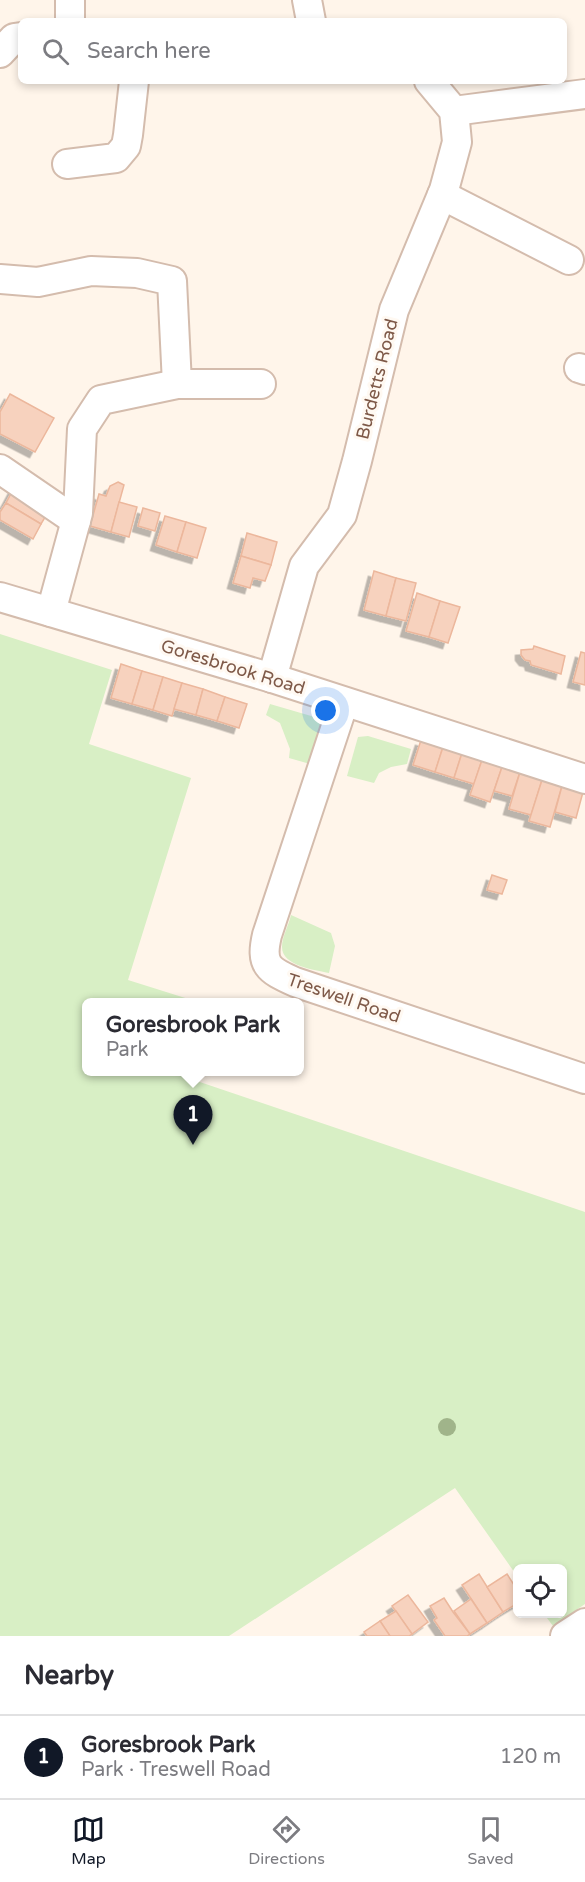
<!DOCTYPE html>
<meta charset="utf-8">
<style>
body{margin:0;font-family:"Varela Round",sans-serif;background:#f7f7f7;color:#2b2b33}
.controls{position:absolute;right:18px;bottom:18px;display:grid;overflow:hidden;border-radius:9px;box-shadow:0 3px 9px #0003}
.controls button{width:54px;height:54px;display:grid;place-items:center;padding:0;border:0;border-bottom:2px solid #e1e1e2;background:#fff;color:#2b2b33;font:30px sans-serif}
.you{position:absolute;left:326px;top:711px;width:21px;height:21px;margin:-15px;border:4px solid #fff;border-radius:50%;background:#1a73e8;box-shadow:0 0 0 9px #1a73e833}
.badge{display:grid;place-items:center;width:39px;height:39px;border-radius:50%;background:#111827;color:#fff;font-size:20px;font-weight:700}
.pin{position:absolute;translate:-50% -50px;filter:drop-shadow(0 2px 3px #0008)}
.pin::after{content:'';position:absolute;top:32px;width:21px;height:18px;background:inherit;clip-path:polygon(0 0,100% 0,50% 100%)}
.popup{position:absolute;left:82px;top:998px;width:222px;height:78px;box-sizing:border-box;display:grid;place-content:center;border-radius:9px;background:#fff;filter:drop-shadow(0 2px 4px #0005);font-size:20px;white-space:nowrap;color:#7c7c81}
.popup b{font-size:22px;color:#2b2b33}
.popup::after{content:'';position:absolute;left:50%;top:100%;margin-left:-12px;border:12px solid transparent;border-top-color:#fff}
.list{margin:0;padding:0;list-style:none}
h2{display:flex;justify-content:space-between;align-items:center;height:78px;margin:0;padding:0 24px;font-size:26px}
h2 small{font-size:20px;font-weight:400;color:#7c7c81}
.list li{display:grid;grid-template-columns:39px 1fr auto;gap:18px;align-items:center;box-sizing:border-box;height:84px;padding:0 24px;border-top:2px solid #e1e1e2}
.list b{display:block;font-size:22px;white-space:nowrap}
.list p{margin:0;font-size:20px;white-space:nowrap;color:#7c7c81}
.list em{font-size:20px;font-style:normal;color:#7c7c81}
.icon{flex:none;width:33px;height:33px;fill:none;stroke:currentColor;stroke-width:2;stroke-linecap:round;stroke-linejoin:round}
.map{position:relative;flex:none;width:585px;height:1636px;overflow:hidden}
.search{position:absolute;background:#fff;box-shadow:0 3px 9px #0003;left:18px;right:18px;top:18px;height:66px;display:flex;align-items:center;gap:15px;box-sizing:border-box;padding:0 21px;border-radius:9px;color:#7c7c81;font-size:22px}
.sheet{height:162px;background:#fff}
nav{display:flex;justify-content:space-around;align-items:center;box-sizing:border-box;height:84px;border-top:2px solid #e1e1e2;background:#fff;font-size:16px;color:#7c7c81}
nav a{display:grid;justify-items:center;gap:3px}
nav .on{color:#111827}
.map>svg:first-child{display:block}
.green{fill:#d8efc5}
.building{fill:#f7d2be;stroke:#ecb79c;stroke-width:1.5;filter:url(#shadow)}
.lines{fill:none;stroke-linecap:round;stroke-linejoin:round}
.minor-casing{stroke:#d4bcad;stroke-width:32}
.minor{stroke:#fff;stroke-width:28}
.tree{fill:#a0b48a}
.labels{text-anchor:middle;stroke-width:6;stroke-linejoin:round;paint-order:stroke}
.street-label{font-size:18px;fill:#7e5948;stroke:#fff9f2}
</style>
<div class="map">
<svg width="585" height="1636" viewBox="0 0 585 1636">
<defs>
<filter id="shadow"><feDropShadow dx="-5.5" dy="5.5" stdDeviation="0" flood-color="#0004"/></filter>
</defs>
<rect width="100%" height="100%" fill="#fff5ea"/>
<g class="green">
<polygon points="0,634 112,670 89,744 191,778 128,980 198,1002 86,1002 86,1072 190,1072 188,1078 585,1212 585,1604 553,1626 544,1614 562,1614 562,1568 518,1568 517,1576 455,1488 229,1636 0,1636"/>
<polygon points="270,704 318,718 321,721 310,764 289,758 290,749 280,723 266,715"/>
<polygon points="368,736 411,749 407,764 391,767 379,773 374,783 347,776 358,737"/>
<path d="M 291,915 L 331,933 L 335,946 L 329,973 C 315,970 282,966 282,947 C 282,936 289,925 291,915 Z"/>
</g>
<g class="building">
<polygon points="10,394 54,418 35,452 0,434 0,412"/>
<polygon points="118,482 124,485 111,532 90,526 99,494 106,496 110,486"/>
<polygon points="14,488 50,509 41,524 6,503"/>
<polygon points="119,502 137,507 129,537 111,532"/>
<polygon points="6,503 41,524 33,539 0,520 0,512"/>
<polygon points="143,508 160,513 155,531 138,526"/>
<polygon points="165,516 186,522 177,552 156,545"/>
<polygon points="186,522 206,528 197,558 177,552"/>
<polygon points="247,533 277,542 271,565 241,556"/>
<polygon points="241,556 271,565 265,581 253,578 250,588 233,583"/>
<polygon points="374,571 396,578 386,616 364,610"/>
<polygon points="396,578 416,583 406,621 386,616"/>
<polygon points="417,593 440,601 429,637 406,631"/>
<polygon points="440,601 460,607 448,643 429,637"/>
<polygon points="534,646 565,656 561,674 531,665 530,661 525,660 521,655 521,650 533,649"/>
<polygon points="581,652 585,653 585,685 573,682"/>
<polygon points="121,664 142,671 132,704 111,698"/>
<polygon points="142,671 163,677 153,710 132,704"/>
<polygon points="163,677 182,683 172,716 153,710"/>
<polygon points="182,683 203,689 196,715 174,709"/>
<polygon points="203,689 225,697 217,721 196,715"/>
<polygon points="225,697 247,704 239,728 217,721"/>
<polygon points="421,740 443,747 435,772 413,765"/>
<polygon points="443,747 462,753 454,778 435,772"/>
<polygon points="462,753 482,760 474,784 454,778"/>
<polygon points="482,760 502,767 490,802 470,795"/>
<polygon points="502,767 520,772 512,796 494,791"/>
<polygon points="520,772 542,780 531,815 509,809"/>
<polygon points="542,780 562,786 550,827 529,821"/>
<polygon points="562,786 583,792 576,818 555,812"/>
<polygon points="492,875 507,880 502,894 487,890"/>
<polygon points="479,1574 503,1612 487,1623 462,1585"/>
<polygon points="507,1574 518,1591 518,1603 503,1612 487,1587"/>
<polygon points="408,1595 428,1622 412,1634 392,1606"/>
<polygon points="444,1598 453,1612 470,1634 467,1636 445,1636 434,1620 437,1618 430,1606"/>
<polygon points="471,1599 487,1623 470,1634 454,1611"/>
<polygon points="396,1611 412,1634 409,1636 390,1636 380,1621"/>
<polygon points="380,1621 390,1636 367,1636 364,1632"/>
</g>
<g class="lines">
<defs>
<g id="minor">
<polyline points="70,0 70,21"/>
<polyline points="307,0 311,21"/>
<polyline points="0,53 14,38 21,37"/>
<polyline points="454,111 585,94"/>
<polyline points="67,164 116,158 126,146 128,135 134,81"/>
<polyline points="442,195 569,260"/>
<polyline points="0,279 38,282 91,271 137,273 172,281 177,384"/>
<polyline points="579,368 585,370"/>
<polyline points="0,469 76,521"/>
<polyline points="0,597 272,678 585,779"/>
<polyline points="51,612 78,513 82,429 101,400 177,384 261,384"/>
<polyline points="272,678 304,566 342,515 357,461 394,310 444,190 457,142 454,111 429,81"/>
<path d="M 344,702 L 267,935 C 260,965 268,970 295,982 L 585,1079"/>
<polyline points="565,1636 585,1623"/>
</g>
</defs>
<use href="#minor" class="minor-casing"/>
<use href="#minor" class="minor"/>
</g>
<circle class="tree" cx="447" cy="1427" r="9"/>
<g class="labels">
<g class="street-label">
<text transform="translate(377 379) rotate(-76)" y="6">Burdetts Road</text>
<text transform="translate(233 667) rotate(17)" y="6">Goresbrook Road</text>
<text transform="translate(344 998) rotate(19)" y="6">Treswell Road</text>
</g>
</g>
</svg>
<div class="controls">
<button><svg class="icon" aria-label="locate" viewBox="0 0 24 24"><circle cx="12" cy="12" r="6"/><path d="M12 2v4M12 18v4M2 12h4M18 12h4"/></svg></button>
</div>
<div class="you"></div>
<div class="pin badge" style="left:193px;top:1145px">1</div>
<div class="popup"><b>Goresbrook Park</b>Park</div>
<div class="search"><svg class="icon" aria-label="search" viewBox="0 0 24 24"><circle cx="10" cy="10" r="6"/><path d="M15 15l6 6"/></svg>Search here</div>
</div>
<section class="sheet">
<h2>Nearby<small></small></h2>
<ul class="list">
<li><span class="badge">1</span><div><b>Goresbrook Park</b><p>Park · Treswell Road</p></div><em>120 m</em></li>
</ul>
</section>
<nav>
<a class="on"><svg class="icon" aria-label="map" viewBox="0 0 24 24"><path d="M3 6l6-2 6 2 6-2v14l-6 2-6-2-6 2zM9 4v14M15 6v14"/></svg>Map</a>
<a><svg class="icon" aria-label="directions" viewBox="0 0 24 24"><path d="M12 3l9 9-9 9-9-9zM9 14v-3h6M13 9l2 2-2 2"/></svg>Directions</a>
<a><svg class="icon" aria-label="saved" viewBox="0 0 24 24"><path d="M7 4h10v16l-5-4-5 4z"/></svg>Saved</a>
</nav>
